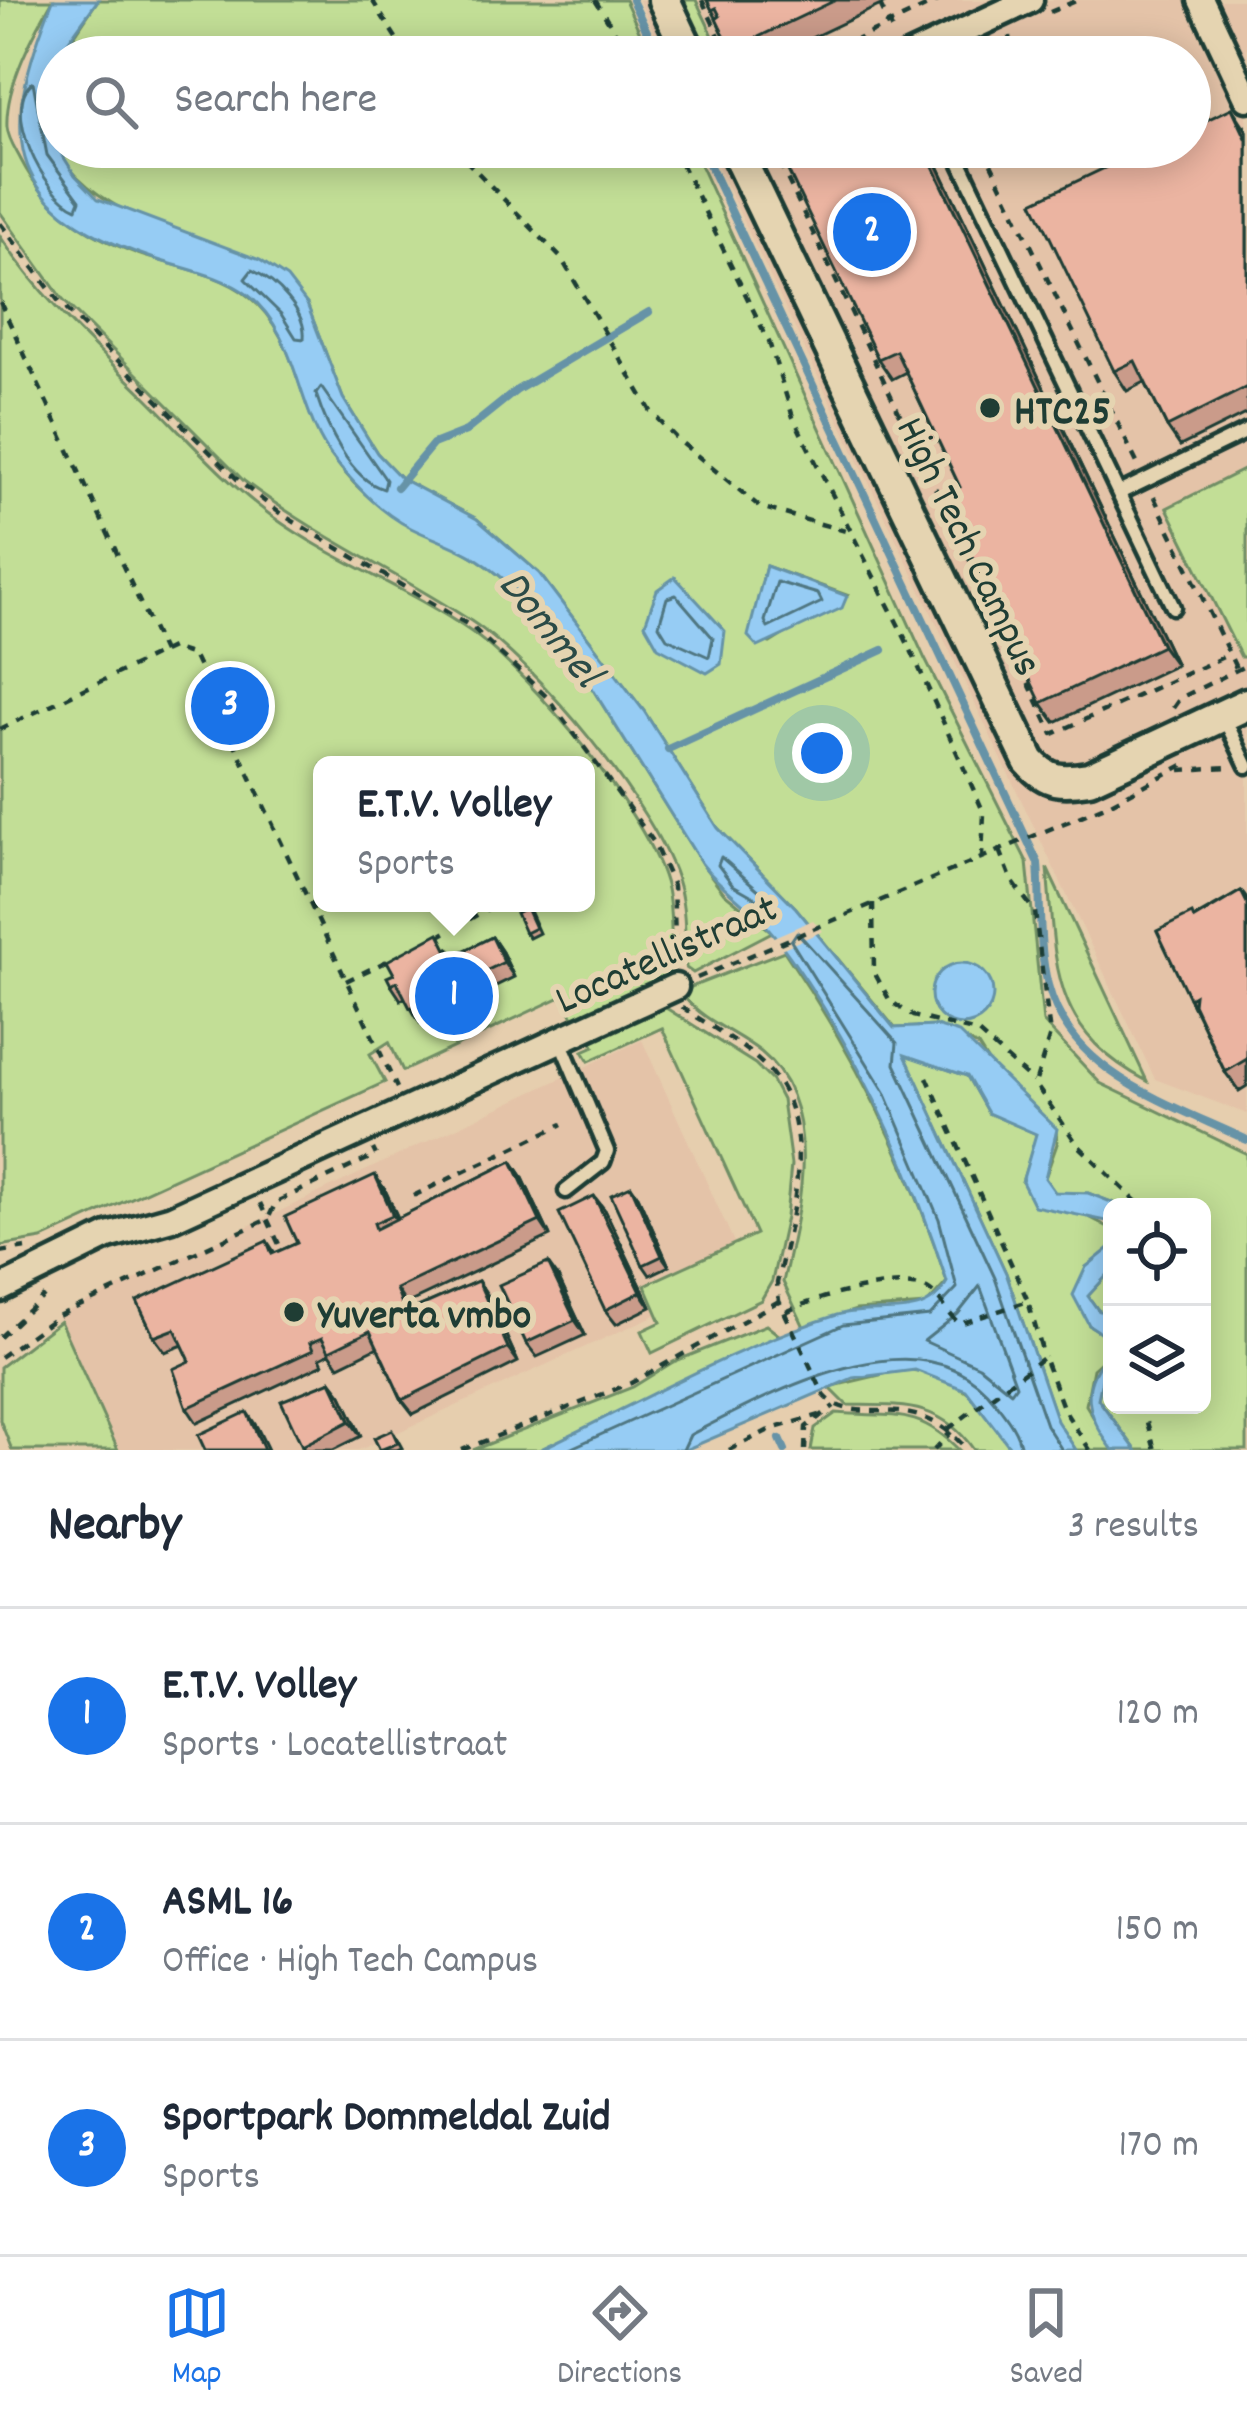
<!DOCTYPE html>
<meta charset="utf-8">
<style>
body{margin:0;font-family:Dekko,sans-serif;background:#f2f2f3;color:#1f2937}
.controls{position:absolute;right:36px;bottom:36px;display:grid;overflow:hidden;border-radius:18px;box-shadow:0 6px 30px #0003}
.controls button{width:108px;height:108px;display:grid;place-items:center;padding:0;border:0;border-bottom:3px solid #e0e1e3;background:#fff;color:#1f2937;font:60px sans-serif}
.you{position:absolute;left:822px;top:753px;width:42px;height:42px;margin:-30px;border:9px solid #fff;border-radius:50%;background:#1a73e8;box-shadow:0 0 0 18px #1a73e833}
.badge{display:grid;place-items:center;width:78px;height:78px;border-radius:50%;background:#1a73e8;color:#fff;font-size:39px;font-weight:700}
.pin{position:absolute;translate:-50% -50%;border:6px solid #fff;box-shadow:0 3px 12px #0006}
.popup{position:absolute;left:313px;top:756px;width:282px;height:156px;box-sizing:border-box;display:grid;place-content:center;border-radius:18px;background:#fff;filter:drop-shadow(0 3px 9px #0005);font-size:39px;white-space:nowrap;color:#747a83}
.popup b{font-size:45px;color:#1f2937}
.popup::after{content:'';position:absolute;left:50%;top:100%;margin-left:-24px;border:24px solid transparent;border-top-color:#fff}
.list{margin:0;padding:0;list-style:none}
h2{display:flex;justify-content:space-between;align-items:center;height:156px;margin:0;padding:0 48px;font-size:51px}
h2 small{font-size:39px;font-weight:400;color:#747a83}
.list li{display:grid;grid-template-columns:78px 1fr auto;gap:36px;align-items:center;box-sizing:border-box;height:216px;padding:0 48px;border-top:3px solid #e0e1e3}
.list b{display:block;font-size:45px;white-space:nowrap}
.list p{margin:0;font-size:39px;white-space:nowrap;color:#747a83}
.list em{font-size:39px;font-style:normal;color:#747a83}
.icon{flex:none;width:66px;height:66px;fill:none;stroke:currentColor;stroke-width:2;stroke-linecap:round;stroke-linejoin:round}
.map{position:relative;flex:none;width:1247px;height:1450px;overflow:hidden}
.search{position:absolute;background:#fff;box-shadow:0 6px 30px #0003;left:36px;right:36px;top:36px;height:132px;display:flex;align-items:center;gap:30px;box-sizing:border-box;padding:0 42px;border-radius:66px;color:#747a83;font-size:45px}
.sheet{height:804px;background:#fff}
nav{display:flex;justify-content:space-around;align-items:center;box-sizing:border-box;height:168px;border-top:3px solid #e0e1e3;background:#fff;font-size:33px;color:#747a83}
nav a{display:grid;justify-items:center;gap:6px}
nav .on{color:#1a73e8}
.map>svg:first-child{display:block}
.built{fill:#e4c3a8}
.green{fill:#c2de96;stroke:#708e65;stroke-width:3;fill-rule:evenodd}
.water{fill:#96ccf4;stroke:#6693a7;stroke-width:3}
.pier{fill:#e6ceae}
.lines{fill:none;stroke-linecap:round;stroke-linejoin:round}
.shore{stroke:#4f7681;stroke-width:3}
.stream{stroke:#6693a7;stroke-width:8}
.service-casing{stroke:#1f3d34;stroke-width:21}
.minor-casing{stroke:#1f3d34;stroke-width:33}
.tertiary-casing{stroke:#1f3d34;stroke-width:39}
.path{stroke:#1f3d34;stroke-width:4.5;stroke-dasharray:9 9;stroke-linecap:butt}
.service{stroke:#e5d4b1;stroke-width:12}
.minor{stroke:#e5d4b1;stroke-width:24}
.tertiary{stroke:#e5d4b1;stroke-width:30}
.wall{fill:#ca9b8a;stroke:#1f3d34;stroke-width:3}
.shaded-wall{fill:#a47e71;stroke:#1f3d34;stroke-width:3}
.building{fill:#ebb4a1;stroke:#1f3d34;stroke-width:3}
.poi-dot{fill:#1f3d34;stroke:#e5d4b1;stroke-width:4.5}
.labels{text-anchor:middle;stroke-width:12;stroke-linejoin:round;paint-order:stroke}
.poi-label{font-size:42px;font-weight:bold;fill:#1f3d34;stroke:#e5d4b1;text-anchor:start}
.street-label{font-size:42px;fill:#1f3d34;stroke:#e5d4b1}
.water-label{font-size:45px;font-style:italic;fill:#2b4b47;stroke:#e5d4b1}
</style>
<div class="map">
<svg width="1247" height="1450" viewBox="0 0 1247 1450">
<rect width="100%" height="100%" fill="#e6ceae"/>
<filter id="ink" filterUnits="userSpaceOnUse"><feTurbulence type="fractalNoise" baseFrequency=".00833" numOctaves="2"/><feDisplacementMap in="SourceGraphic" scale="24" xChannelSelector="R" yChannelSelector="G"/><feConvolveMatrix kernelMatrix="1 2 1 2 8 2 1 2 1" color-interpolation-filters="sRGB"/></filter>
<g filter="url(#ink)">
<g class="built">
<polygon points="639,0 1247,0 1247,1114 1155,1079 708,147 1190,147 1190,57 666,57"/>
<polygon points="642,1040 748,1273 359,1450 118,1450 58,1316"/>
</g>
<g class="green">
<path d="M 0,0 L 53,0 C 33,35 5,86 7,127 C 8,139 16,150 21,160 C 47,210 86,235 138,254 C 172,266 220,273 248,296 C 299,336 296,406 331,455 C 377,521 417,521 477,559 C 513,582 540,615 567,648 L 702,864 L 724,893 L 772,932 L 693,973 L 686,968 C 685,942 686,911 679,886 C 659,810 536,664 471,621 C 396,572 315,535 244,481 L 63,300 L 0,212 Z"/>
<polygon points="98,0 625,0 651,57 60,57"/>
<polygon points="682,0 696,0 723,57 705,57"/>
<path d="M 57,63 L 57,147 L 692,147 L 925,659 L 1027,862 L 1043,1022 L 1100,1083 L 1247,1154 L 1247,1450 L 1136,1450 L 1098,1399 L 1102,1380 L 1112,1373 L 1112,1405 L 1202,1405 L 1202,1207 L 1124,1207 L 1088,1193 L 1055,1193 L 1045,1178 L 1057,1144 L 1056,1129 L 995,1073 L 978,1046 L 936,1026 L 895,1028 L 796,908 L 718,828 L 644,711 L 539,573 L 477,519 L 402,479 L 377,453 L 343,398 L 307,304 C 263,282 219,259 175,237 C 98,197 24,167 57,63 ZM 766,566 L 847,595 L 770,643 L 749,636 Z"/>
<path d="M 0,236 C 39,297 96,348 147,398 C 188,439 226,483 273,517 C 334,561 408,588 470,631 C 531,674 651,817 667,889 C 673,919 671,951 670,980 L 576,1024 L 563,996 L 403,1071 L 389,1042 L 370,1054 L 385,1082 L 42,1239 L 0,1246 ZM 322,765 L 586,765 L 586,903 L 322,903 Z"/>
<polygon points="1247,468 1247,657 1241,657 1167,508"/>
<path d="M 1047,868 L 1147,1081 C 1050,1030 1056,966 1047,868 Z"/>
<path d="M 784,951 C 855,1055 909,1162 947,1282 L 926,1305 L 856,1310 L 804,1327 L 783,1282 C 799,1213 826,1105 761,1052 C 737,1033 704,1021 685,998 L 691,987 Z"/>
<polygon points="658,1003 755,1064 772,1081 782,1100 791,1165 786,1217 772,1281 761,1300 652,1353 642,1331 661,1322 645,1285 756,1234 662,1028 589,1061 583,1051 594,1046 588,1034"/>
<polygon points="904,1054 967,1076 988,1113 1037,1134 1022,1182 1112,1229 1110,1250 1086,1267 1089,1325 1110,1337 1112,1352 1093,1369 1086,1405 1113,1450 1076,1450 1057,1422 1006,1273"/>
<polygon points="1112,1270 1112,1317 1098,1310 1088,1296"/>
<polygon points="60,1321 118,1450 12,1450 0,1420 0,1367"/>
<polygon points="766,1325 780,1336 539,1450 473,1450 633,1387 673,1362"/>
<path d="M 901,1370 C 957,1369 986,1406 1012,1450 L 974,1450 C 940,1401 901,1406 847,1405 L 829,1387 Z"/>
<path d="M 836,1413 C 891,1418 916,1406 959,1450 L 811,1450 L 815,1428 Z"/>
</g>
<g class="water">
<path d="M 53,0 L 98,0 L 57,57 L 50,86 L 53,140 L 75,175 L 98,199 L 260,260 L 287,278 L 307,304 L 343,398 L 377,453 L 402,479 L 477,519 L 539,573 L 644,711 L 718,828 L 796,908 L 894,1028 L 936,1026 L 959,1033 L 1057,1129 L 1045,1178 L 1055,1192 L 1088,1193 L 1124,1207 L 1112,1207 L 1112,1229 L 1107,1221 L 1034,1206 L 1022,1182 L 1036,1134 L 988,1113 L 967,1076 L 905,1055 L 1006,1273 L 1057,1421 L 1076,1450 L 1012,1450 L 966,1390 L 915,1370 L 853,1378 L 685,1450 L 539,1450 C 636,1404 734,1347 837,1315 C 876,1303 924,1325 947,1282 C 908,1159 852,1039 774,935 C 754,909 723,891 702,864 L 567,648 C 540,615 513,582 477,559 C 456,546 433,539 411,528 C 381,513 357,487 336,462 C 295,413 301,337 248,295 C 221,274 178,268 146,256 C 0,205 0,131 53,0 Z"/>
<polygon points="766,566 847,596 842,608 758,647 748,636"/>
<polygon points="675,577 725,631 721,664 707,673 658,647 645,624 657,590"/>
<circle cx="962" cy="994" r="31"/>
<polygon points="1112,1246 1112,1270 1088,1296 1098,1310 1112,1317 1112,1340 1089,1325 1073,1295 1086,1267"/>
<path d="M 1112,1352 L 1112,1373 L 1102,1380 L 1098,1399 L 1136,1450 L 1113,1450 C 1086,1416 1077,1382 1112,1352 Z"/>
</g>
<polygon class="pier" points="813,920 823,931 776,951 769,939"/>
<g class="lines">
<g class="shore">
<path d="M 33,82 L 47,155 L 80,200 L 77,208 C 43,195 0,107 33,82 Z"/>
<path d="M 252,270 C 276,281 307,312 304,339 L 296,338 L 281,314 L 245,279 Z"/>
<path d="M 321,387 L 386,480 L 384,489 C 350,480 326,425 316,394 Z"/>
<polygon points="777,582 818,594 822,602 768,628 765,621"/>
<polygon points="676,595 713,638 709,657 667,638 659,625 667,598"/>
<polygon points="721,857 762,893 761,901 733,885 718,865"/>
<polygon points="980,1286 1016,1385 1011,1392 979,1366 924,1341 958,1314"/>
<polyline points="567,1450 843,1325 930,1316 957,1288 939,1219 885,1092 791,941 797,932 897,1043 895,1064 995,1278 1046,1425 1062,1450"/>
<path d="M 683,1450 L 690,1435 C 770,1394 924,1307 995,1402 C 1006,1416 1019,1432 1021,1450"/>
</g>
<g class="stream">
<polyline points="632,0 659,57"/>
<path d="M 701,147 L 1038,863 C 1041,902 1038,947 1048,985 C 1071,1075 1172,1104 1247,1140"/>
<polyline points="397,487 433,444 466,431 517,390 649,312"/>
<polyline points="668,749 883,650"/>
<polyline points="780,1439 785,1450"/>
</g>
<defs>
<g id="service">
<polyline points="953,147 1173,607"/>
<polyline points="1119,493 1247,431"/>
<polyline points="1223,716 1247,766"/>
<polyline points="565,1052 607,1151 603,1162 566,1191"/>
</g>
<g id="minor">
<polyline points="1201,0 1247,98"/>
<polyline points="908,57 1030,0"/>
<polyline points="0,1289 108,1236 172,1218 675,987"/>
</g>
<g id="tertiary">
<polyline points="664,0 691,57"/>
<path d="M 734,147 L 1029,761 C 1048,783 1062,782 1089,778 L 1247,704"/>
</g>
</defs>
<use href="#service" class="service-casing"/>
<use href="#minor" class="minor-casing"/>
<use href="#tertiary" class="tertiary-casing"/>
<g class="path">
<polyline points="372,0 408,57"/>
<polyline points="595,0 631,57"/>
<polyline points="702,0 729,57"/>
<polyline points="880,5 895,36"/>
<polyline points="1050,12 1078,0"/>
<polyline points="1010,36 1013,57"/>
<polyline points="820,57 940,0"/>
<polyline points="453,147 561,258 652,413 677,439 760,507 849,532"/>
<polyline points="673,147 769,342 793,417 910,648 984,813 982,857"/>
<polyline points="772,147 1053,734 1230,654"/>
<polyline points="983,147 1138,465"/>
<polyline points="0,223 60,303 241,483 281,514 472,627 548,698 653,841 673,886 676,962"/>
<polyline points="0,302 163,652"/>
<polyline points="1154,497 1237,670"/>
<polyline points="1173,708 1180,698 1247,665"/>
<polyline points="0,729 171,648 193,655 397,1088"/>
<polyline points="1180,770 1229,767"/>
<polyline points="1000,850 1012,881 1035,912 1050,1035 1035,1084 1078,1145 1142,1207"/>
<polyline points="873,903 874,972 890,1001 913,1016 977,1032 1033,1082"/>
<polyline points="438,937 498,903"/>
<polyline points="697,978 1107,805 1185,764"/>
<polyline points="346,981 395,957"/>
<path d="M 682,1007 C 713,1029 756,1050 778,1082 C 816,1138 790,1223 777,1283 L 779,1301 L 824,1395 C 855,1431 913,1384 967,1450"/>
<polyline points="927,1077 1028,1301"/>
<polyline points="413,1196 563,1124"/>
<polyline points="260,1203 283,1253"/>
<polyline points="0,1252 26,1248"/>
<path d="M 786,1312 C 812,1298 900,1274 927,1289 C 941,1297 947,1314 960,1324 L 1028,1301 L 1044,1357"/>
<polyline points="0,1337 44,1296"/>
<polyline points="0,1357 58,1316 268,1219 276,1202 376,1155 373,1149"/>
<polyline points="1142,1405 1155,1450"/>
<polyline points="948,1429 1044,1357 1064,1410 1090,1450"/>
<polyline points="462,1450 631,1383 779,1301"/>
<polyline points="729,1450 771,1429 820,1415"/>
<polyline points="805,1450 806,1427 834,1406"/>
<polyline points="934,1450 951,1432"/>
</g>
<use href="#service" class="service"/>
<use href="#minor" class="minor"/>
<use href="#tertiary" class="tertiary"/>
</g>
<g class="wall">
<polygon points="707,0 886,0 887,2 771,57 736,57"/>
<polygon points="1245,127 1247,131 1247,413 1180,446 1167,427 1145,382 1127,391 1114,371"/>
<polygon points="929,147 1176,665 1055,722 1041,703 960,487 906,372 892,379 878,359"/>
<polygon points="1241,891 1247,899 1247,1086 1239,1091 1225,1072 1189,998 1194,918"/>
<polygon points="530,913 539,933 529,938 525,933"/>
<polygon points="492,937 502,952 514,977 420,1023 405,998 401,1000 391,985 449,948 453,956"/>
<polygon points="512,1161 522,1176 550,1236 406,1304 409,1311 478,1281 488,1296 518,1362 413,1414 402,1400 378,1347 339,1366 330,1353 320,1358 323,1364 197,1423 187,1408 190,1361 183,1345 165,1352 154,1337 267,1241 275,1253 297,1243 385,1190 398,1218"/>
<polygon points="638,1196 669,1266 650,1275 643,1265"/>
<polygon points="605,1210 651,1307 616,1324 605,1310"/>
<polygon points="558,1277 585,1335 537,1357 526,1343"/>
<polygon points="331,1381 342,1395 361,1436 333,1450 304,1450 302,1446"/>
<polygon points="395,1435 402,1448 397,1450 380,1450"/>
</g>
<g class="shaded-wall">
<polygon points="1232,108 1247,131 1247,140"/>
<polygon points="924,147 929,147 1176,665 1162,646"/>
<polygon points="492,937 502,952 514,977 504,962"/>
<polygon points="512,1161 522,1176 550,1236 540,1221"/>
<polygon points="375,1175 385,1190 403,1229 393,1215"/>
<polygon points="631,1186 638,1196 669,1266 662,1256"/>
<polygon points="594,1196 605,1210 651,1307 641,1292"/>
<polygon points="548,1263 558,1277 585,1335 575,1320"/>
<polygon points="478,1281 488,1296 518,1362 508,1348"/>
<polygon points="396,1289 406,1304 416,1327 405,1313"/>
<polygon points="331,1381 342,1395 361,1436 350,1421"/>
<polygon points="247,1412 257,1427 268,1450 264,1450"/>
</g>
<g class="building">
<polygon points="707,0 836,0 731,50 716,19 720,16 716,8 712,10"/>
<polygon points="1232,108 1247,140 1247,387 1167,427 1135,361 1114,371 1033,202 1149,147 1190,147 1190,128"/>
<polygon points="789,147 924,147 1162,646 1041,703 943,495 960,487 896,351 878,359 779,152"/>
<polygon points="1241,891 1247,903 1247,1059 1225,1072 1193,1004 1194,995 1189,998 1157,931 1192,914 1194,919"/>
<polygon points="526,908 535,928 525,933 516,913"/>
<polygon points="439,933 451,957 492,937 504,962 410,1008 397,982 391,985 387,977 394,974 387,961"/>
<polygon points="512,1161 540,1221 396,1289 405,1313 478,1281 508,1348 402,1400 370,1331 329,1351 322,1338 310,1343 313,1350 187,1408 173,1369 190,1361 175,1329 154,1337 137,1301 267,1241 272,1254 297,1243 285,1217 375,1175 393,1215 374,1223 376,1229"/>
<polygon points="631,1186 662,1256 643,1265 611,1195"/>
<polygon points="594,1196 641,1292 605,1310 559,1213"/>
<polygon points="548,1263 575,1320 526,1343 499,1285"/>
<polygon points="331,1381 350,1421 302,1446 281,1401"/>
<polygon points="247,1412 264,1450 205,1450 198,1435"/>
<polygon points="392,1430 398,1443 380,1450 374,1438"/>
</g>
</g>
<g class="poi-dot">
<circle cx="990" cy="408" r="12"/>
<circle cx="294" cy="1312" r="12"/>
</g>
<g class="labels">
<g class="poi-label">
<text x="1014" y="423">HTC25</text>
<text x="318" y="1327">Yuverta vmbo</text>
</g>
<g class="street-label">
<text transform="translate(972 545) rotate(64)" y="15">High Tech Campus</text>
<text transform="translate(665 951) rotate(-24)" y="15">Locatellistraat</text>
</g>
<g class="water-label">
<text transform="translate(553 626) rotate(51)" y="16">Dommel</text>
</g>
</g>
</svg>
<div class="controls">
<button><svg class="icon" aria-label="locate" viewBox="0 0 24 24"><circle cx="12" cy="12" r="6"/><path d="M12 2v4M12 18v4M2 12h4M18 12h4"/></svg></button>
<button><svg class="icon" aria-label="layers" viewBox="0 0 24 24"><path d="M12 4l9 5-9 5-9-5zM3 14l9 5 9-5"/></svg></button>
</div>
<div class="you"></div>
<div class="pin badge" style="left:454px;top:996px">1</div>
<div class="popup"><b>E.T.V. Volley</b>Sports</div>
<div class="pin badge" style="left:872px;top:232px">2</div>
<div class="pin badge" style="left:230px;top:706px">3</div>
<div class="search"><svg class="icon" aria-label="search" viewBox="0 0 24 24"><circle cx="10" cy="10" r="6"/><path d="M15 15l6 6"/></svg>Search here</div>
</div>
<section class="sheet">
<h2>Nearby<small>3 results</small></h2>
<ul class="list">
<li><span class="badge">1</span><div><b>E.T.V. Volley</b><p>Sports · Locatellistraat</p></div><em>120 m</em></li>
<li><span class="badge">2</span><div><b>ASML 16</b><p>Office · High Tech Campus</p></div><em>150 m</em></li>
<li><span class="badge">3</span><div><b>Sportpark Dommeldal Zuid</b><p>Sports</p></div><em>170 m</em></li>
</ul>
</section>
<nav>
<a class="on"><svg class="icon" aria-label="map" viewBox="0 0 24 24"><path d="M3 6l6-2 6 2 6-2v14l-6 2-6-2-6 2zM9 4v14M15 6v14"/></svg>Map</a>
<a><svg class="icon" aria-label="directions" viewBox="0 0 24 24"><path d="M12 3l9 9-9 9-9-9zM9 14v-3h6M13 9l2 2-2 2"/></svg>Directions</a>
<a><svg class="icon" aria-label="saved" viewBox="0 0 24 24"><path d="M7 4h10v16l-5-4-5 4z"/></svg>Saved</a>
</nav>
